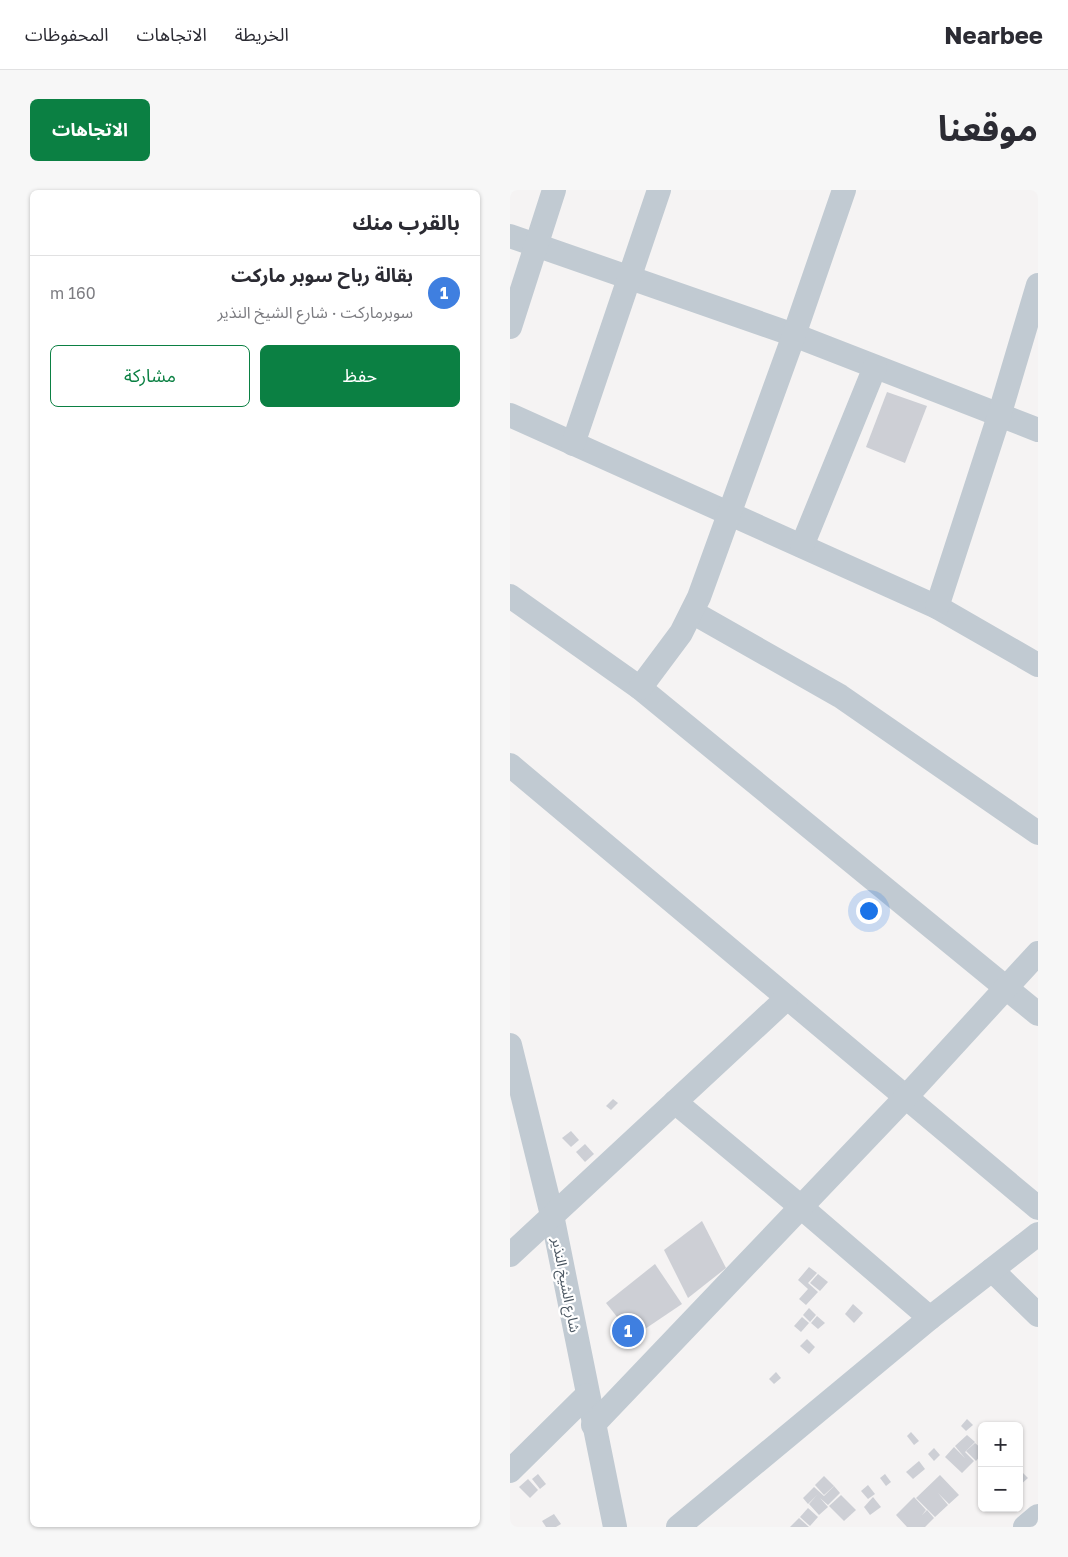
<!DOCTYPE html>
<html lang="ar">
<meta charset="utf-8">
<style>
body{margin:0;font-family:"Golos Text","Noto Sans Arabic",sans-serif;background:#f7f7f7;color:#2b2b33;direction:rtl}
.controls{position:absolute;right:15px;bottom:15px;display:grid;overflow:hidden;border-radius:8px;box-shadow:0 1px 4px #0004}
.controls button{width:45px;height:45px;display:grid;place-items:center;padding:0;border:0;border-bottom:1px solid #e1e1e2;background:#fff;color:#2b2b33;font:25px sans-serif}
.you{position:absolute;left:358px;top:720px;width:18px;height:18px;margin:-12px;border:4px solid #fff;border-radius:50%;background:#1a73e8;box-shadow:0 0 0 8px #1a73e833}
.badge{display:grid;place-items:center;width:32px;height:32px;border-radius:50%;background:#0b8043;color:#fff;font-size:16px;font-weight:700}
.pin{position:absolute;translate:-50% -50%;border:2px solid #fff;box-shadow:0 1px 5px #0006}
.list{margin:0;padding:0;list-style:none}
h2{display:flex;justify-content:space-between;align-items:center;height:65px;margin:0;padding:0 20px;font-size:21px}
h2 small{font-size:16px;font-weight:400;color:#7c7c81}
.list li{display:grid;grid-template-columns:32px 1fr auto;gap:15px;align-items:center;box-sizing:border-box;height:75px;padding:0 20px;border-top:1px solid #e1e1e2}
.list b{display:block;font-size:19px;white-space:nowrap}
.list p{margin:0;font-size:16px;white-space:nowrap;color:#7c7c81}
.list em{font-size:16px;font-style:normal;color:#7c7c81}
.actions{display:flex;gap:10px;padding:15px 20px}
.actions a{flex:1;padding:11px 0;border:1px solid #0b8043;border-radius:8px;text-align:center;font-size:18px;color:#0b8043}
.actions .main{background:#0b8043;color:#fff}
.map{position:relative;flex:none;width:528px;height:1337px;overflow:hidden;direction:ltr;border-radius:8px}
header{display:flex;align-items:center;gap:30px;box-sizing:border-box;height:70px;padding:0 25px;background:#fff;border-bottom:1px solid #e1e1e2}
header strong{font-size:24px}
nav{display:flex;gap:28px;margin-inline-start:auto;font-size:18px}
.intro{display:flex;align-items:center;justify-content:space-between;box-sizing:border-box;height:120px;padding:0 30px}
h1{margin:0;font-size:35px}
.button{padding:12px 22px;border-radius:8px;background:#0b8043;color:#fff;font-size:18px;font-weight:700}
main{display:flex;gap:30px;padding:0 30px}
aside{flex:1;background:#fff;border-radius:8px;box-shadow:0 1px 4px #0004}
.map>svg:first-child{display:block}
.building{fill:#cdcfd5}
.lines{fill:none;stroke-linecap:round;stroke-linejoin:round}
.minor{stroke:#c1cad2;stroke-width:24}
.labels{text-anchor:middle;stroke-width:4.5;stroke-linejoin:round;paint-order:stroke}
.street-label{font-size:14px;fill:#4a5661;stroke:#fff}
</style>
<header>
<strong>Nearbee</strong>
<nav><a>الخريطة</a><a>الاتجاهات</a><a>المحفوظات</a></nav>
</header>
<div class="intro"><h1>موقعنا</h1><a class="button">الاتجاهات</a></div>
<main>
<div class="map">
<svg width="528" height="1337" viewBox="0 0 528 1337">
<rect width="100%" height="100%" fill="#f5f3f3"/>
<g class="building">
<polygon points="377,202 417,216 395,273 356,257"/>
<polygon points="103,909 108,913 101,920 96,916"/>
<polygon points="61,941 69,950 61,957 52,948"/>
<polygon points="75,954 84,964 75,972 66,962"/>
<polygon points="192,1031 216,1078 178,1108 154,1060"/>
<polygon points="145,1074 172,1114 123,1147 96,1113"/>
<polygon points="299,1077 307,1083 298,1093 308,1102 296,1115 289,1109 298,1099 288,1090"/>
<polygon points="308,1084 318,1092 310,1101 300,1093"/>
<polygon points="343,1114 353,1123 344,1133 335,1124"/>
<polygon points="299,1118 306,1125 300,1132 293,1125"/>
<polygon points="307,1126 315,1133 308,1139 301,1133"/>
<polygon points="292,1127 299,1133 291,1142 284,1136"/>
<polygon points="297,1149 305,1157 299,1164 290,1156"/>
<polygon points="266,1182 271,1188 264,1194 259,1189"/>
<polygon points="457,1229 463,1235 456,1241 451,1236"/>
<polygon points="401,1242 409,1251 404,1255 397,1246"/>
<polygon points="457,1245 465,1252 455,1262 464,1271 452,1283 435,1267 444,1257 455,1268 445,1256"/>
<polygon points="465,1253 472,1259 472,1264 466,1271 456,1261"/>
<polygon points="424,1258 430,1265 424,1271 418,1264"/>
<polygon points="409,1271 415,1279 403,1289 396,1282"/>
<polygon points="511,1281 518,1288 509,1296 509,1282"/>
<polygon points="28,1284 36,1294 30,1299 22,1289"/>
<polygon points="375,1284 381,1292 376,1296 370,1288"/>
<polygon points="430,1285 449,1305 439,1314 428,1303 438,1315 425,1327 406,1308"/>
<polygon points="314,1286 324,1296 314,1305 305,1295"/>
<polygon points="18,1289 28,1300 20,1308 9,1297"/>
<polygon points="358,1295 365,1304 358,1309 351,1301"/>
<polygon points="324,1296 330,1303 318,1315 310,1308 318,1317 309,1325 299,1314 307,1305 298,1314 293,1308 304,1297 314,1306"/>
<polygon points="331,1305 346,1320 334,1331 319,1316"/>
<polygon points="363,1307 371,1317 360,1325 354,1317"/>
<polygon points="404,1307 416,1320 412,1325 417,1320 424,1328 415,1337 397,1337 386,1325"/>
<polygon points="298,1318 308,1327 300,1336 290,1327"/>
<polygon points="44,1324 51,1334 46,1337 36,1337 32,1331"/>
<polygon points="289,1328 299,1337 280,1337"/>
</g>
<g class="lines">
<g class="minor">
<polyline points="0,46 284,145 528,240"/>
<polyline points="0,137 44,0"/>
<polyline points="0,225 427,417 528,475"/>
<polyline points="63,254 149,0"/>
<polyline points="292,356 365,177"/>
<polyline points="0,406 130,498 528,824"/>
<polyline points="427,417 489,226 528,95"/>
<polyline points="182,422 330,506 528,643"/>
<polyline points="130,498 171,443 189,407 284,145 334,0"/>
<polyline points="0,575 528,1018"/>
<polyline points="0,855 42,1025 105,1337"/>
<polyline points="165,912 291,1017 420,1128"/>
<polyline points="0,1065 276,809"/>
<polyline points="482,1080 528,1125"/>
<polyline points="83,1235 395,908 528,763"/>
<polyline points="0,1281 77,1205"/>
<polyline points="168,1337 420,1128 528,1044"/>
<polyline points="515,1337 528,1326"/>
</g>
</g>
<g class="labels">
<g class="street-label">
<text transform="translate(56 1095) rotate(79)" y="5">شارع الشيخ النذير</text>
</g>
</g>
</svg>
<div class="controls">
<button>+</button>
<button>−</button>
</div>
<div class="you"></div>
<div class="pin badge" style="left:118px;top:1141px;background:#3f7fe0">1</div>
</div>
<aside>
<h2>بالقرب منك<small></small></h2>
<ul class="list">
<li><span class="badge" style="background:#3f7fe0">1</span><div><b>بقالة رباح سوبر ماركت</b><p>سوبرماركت · شارع الشيخ النذير</p></div><em>160 m</em></li>
</ul>
<div class="actions"><a class="main">حفظ</a><a>مشاركة</a></div>
</aside>
</main>
